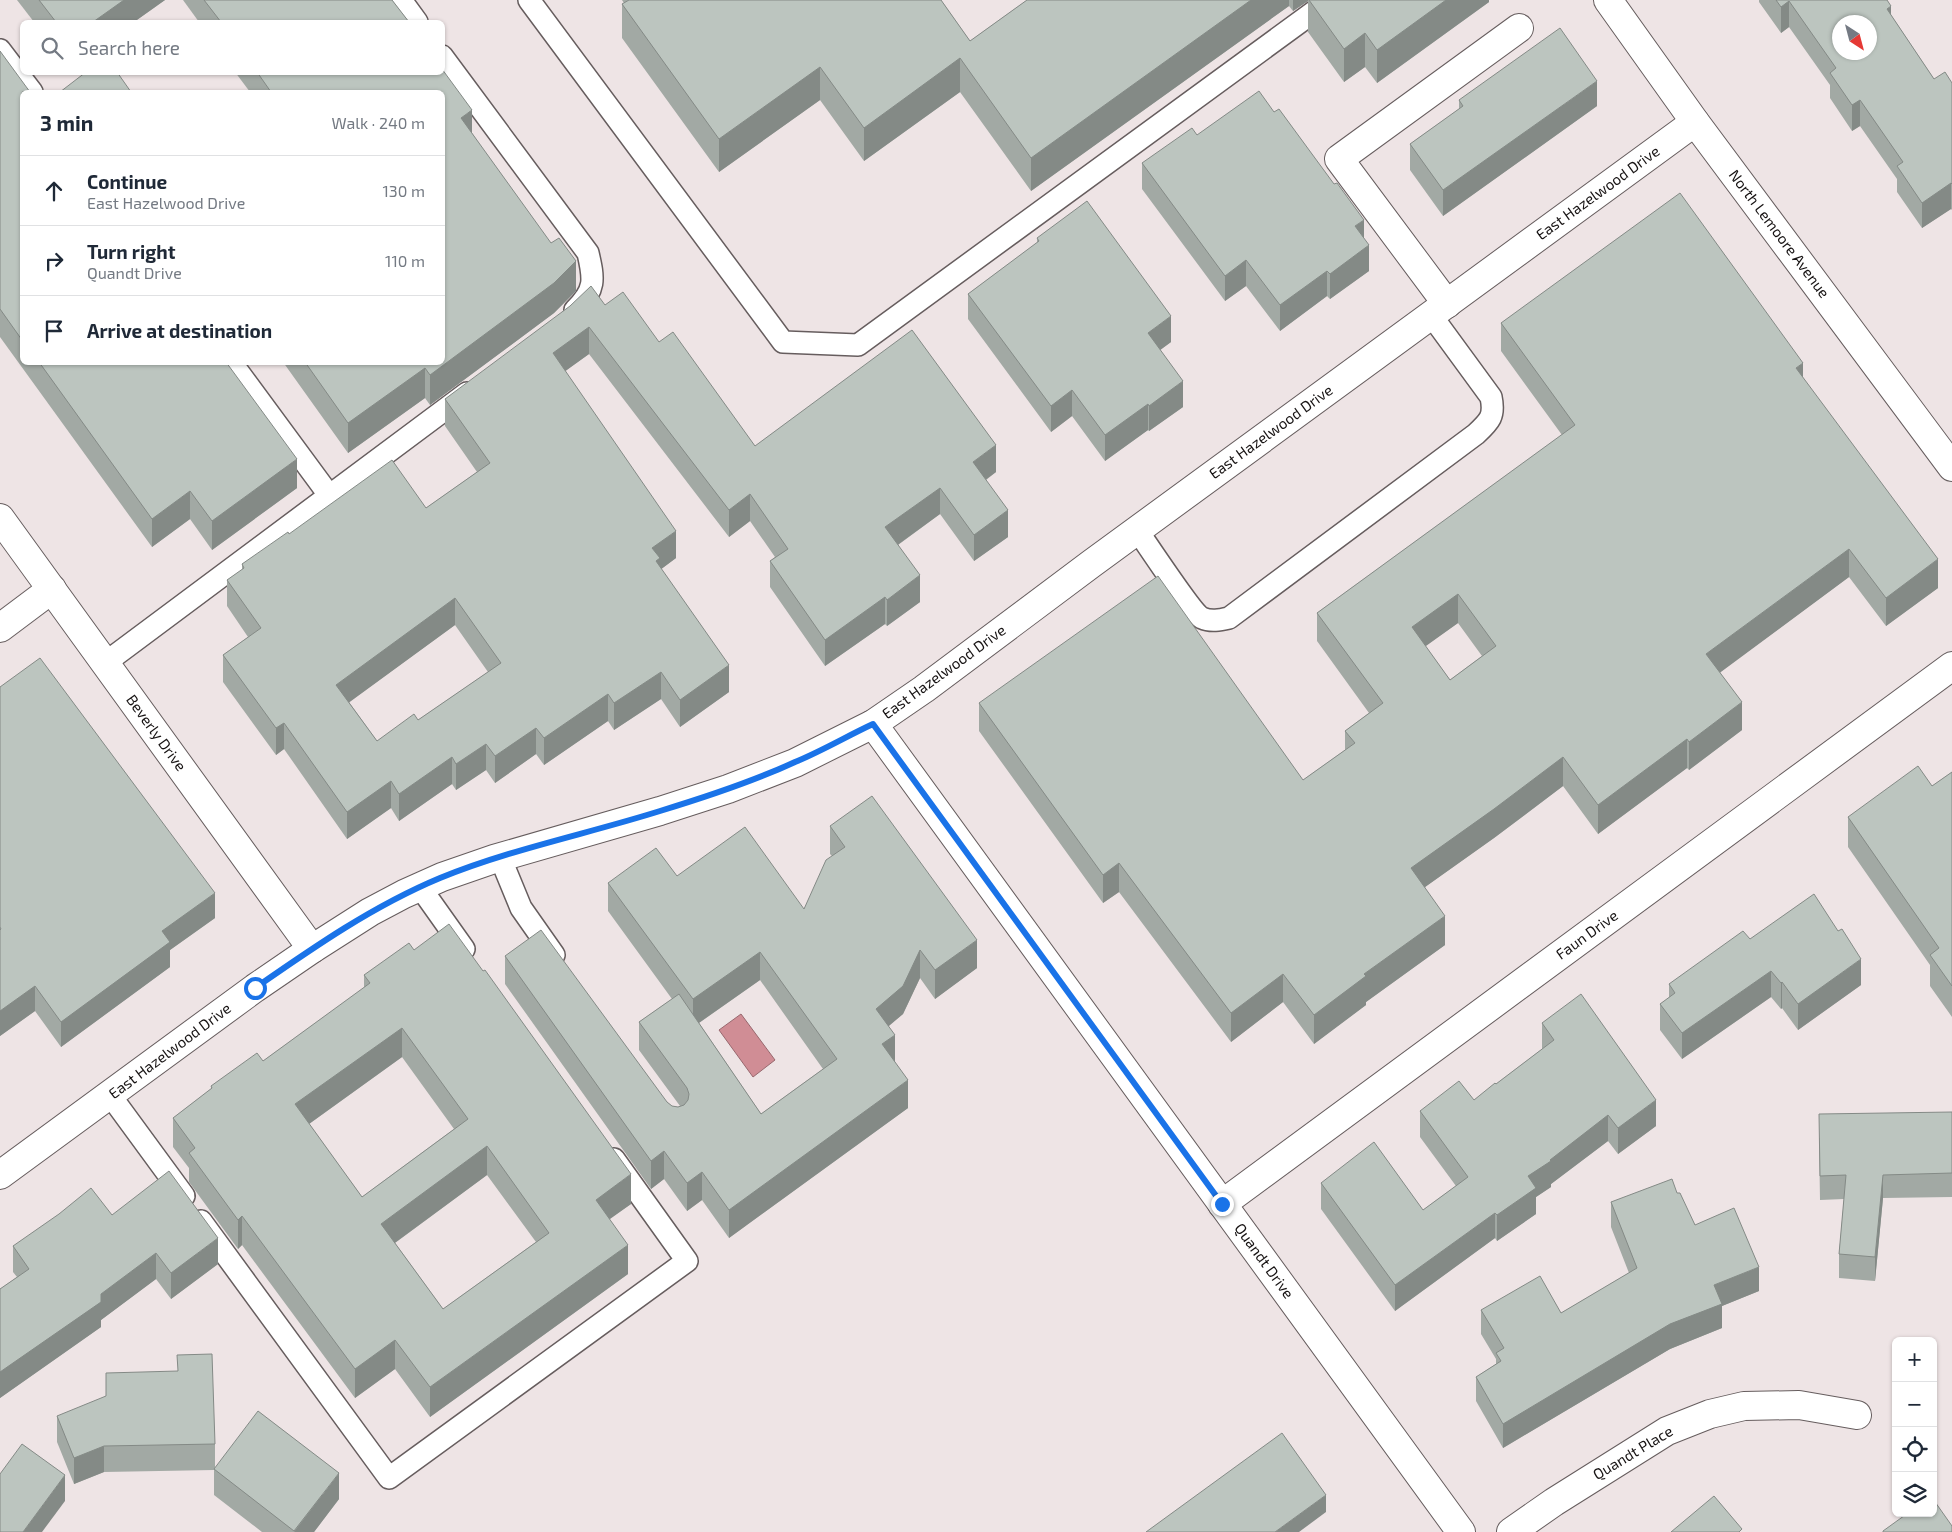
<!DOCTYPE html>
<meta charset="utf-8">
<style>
body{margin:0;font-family:"Exo 2",sans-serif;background:#f6f6f7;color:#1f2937}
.controls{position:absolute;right:15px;bottom:15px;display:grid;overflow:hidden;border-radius:8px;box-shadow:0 1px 4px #0004}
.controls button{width:45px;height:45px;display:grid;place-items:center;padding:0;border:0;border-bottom:1px solid #e0e1e3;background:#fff;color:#1f2937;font:25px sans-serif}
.compass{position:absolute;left:1832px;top:15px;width:45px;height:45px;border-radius:50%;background:#fff;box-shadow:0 1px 4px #0004;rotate:144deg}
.stop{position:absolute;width:15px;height:15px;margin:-11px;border:4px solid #1a73e8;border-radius:50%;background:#fff}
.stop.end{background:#1a73e8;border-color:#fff;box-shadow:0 1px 5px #0008}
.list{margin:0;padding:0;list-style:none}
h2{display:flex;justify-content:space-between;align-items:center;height:65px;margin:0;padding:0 20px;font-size:21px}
h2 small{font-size:16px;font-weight:400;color:#747a83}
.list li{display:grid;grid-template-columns:32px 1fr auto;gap:15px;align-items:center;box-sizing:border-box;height:70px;padding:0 20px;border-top:1px solid #e0e1e3}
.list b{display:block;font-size:19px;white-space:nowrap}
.list p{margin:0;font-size:16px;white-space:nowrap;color:#747a83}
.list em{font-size:16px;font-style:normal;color:#747a83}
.icon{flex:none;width:28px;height:28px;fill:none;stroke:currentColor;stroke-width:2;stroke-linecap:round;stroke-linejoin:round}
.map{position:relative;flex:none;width:1952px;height:1532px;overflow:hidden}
.search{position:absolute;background:#fff;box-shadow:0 1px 4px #0004;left:20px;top:20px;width:425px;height:55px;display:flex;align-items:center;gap:12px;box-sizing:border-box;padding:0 18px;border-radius:8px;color:#747a83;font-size:19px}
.panel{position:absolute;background:#fff;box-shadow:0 1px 4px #0004;left:20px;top:90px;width:425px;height:275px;border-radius:8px}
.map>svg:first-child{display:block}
.water{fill:#d08d95;stroke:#98686e}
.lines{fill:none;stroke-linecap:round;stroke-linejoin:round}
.service-casing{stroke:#665d5e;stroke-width:24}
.minor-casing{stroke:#665d5e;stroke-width:30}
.secondary-casing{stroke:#665d5e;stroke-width:30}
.service{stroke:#fff;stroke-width:21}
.minor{stroke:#fff;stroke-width:28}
.secondary{stroke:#fff;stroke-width:28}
.wall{fill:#a2a9a4;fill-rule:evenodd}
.shaded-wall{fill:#848a86}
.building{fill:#bcc5bf;stroke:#848a86;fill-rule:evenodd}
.route{stroke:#1a73e8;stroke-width:6}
.labels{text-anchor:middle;stroke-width:5;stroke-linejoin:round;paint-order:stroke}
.street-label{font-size:15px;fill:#171313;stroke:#fff}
</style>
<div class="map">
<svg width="1952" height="1532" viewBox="0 0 1952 1532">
<rect width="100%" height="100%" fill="#eee4e5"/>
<polygon class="water" points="741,1014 775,1060 753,1077 719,1030"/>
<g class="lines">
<defs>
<g id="service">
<polyline points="401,0 417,22"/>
<polyline points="529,0 783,342 858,345 1330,0"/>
<polyline points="0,50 32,92"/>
<path d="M 442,56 L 588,253 C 594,279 596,290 575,310"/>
<polyline points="231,362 329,495"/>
<path d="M 1137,530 C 1147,544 1192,613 1202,618 C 1211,622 1220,620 1229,618 L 1476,434 C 1490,421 1495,416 1491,397 L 1431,315"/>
<polyline points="105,663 467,393"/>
<polyline points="500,857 521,908 554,955"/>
<polyline points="420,887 464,949"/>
<polyline points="110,1095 184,1196"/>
<polyline points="201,1221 389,1478 687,1261 614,1159"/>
</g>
<g id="minor">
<polyline points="1447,304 1339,159 1519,28"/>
<polyline points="0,518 312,949"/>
<polyline points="0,628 52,589"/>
<polyline points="873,724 1461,1532"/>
<polyline points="0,1175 255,988 312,949 370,912 404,894 442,877 494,859 660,811 728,789 795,763 873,724 924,689 1091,564 1695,122"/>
<polyline points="1222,1204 1952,666"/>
<polyline points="1511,1532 1554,1502 1667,1431 1710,1414 1744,1406 1799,1405 1857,1415"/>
</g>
<polyline id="secondary" points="1608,0 1695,122 1952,467"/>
</defs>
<use href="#service" class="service-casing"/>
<use href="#minor" class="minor-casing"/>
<use href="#secondary" class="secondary-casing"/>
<use href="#service" class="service"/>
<use href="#minor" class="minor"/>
<use href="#secondary" class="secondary"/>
</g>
<g class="wall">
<polygon points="17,0 165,0 134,22 34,22"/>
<polygon points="183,0 392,0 409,22 199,22"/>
<polygon points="622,0 941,0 970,41 1027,0 1489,0 1489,2 1377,83 1365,67 1344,82 1308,32 1308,1 1293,11 1289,6 1031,191 960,92 864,161 820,100 719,172 622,38 622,4 624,3"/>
<polygon points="1759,0 1887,0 1891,15 1934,79 1952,83 1952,210 1951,209 1922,228 1897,192 1897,179 1860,126 1852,131 1830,98 1830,85 1789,27 1781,33 1759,2"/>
<polygon points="0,51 22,92 22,362 226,362 297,488 212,550 190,519 152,547 0,337"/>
<polygon points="235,72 442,72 472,133 576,291 554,313 430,405 425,398 348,453 283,362 442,362 442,92 250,92"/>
<polygon points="1459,100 1597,106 1443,216 1410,170 1410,144 1459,109"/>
<polygon points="1142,163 1364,239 1369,271 1330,299 1327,296 1280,331 1246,286 1225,301 1142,189"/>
<polygon points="1037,238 1171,342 1160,350 1183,407 1149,431 1148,430 1105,461 1072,416 1051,432 968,319 968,294 1037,243"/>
<path d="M 605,305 L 659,342 L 755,446 L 996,472 L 986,480 L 1008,537 L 974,561 L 940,514 L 898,545 L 920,602 L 887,626 L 885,624 L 825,666 L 770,587 L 770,561 L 775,557 L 750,521 L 729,537 L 589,354 L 565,371 L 676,558 L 661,569 L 729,692 L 680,727 L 661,699 L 614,730 L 608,721 L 544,765 L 536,754 L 495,783 L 486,770 L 456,790 L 452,784 L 399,821 L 391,808 L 347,839 L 284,749 L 276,755 L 223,682 L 223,655 L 248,637 L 227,606 L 227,580 L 242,570 L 242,564 L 289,534 L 426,508 L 477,472 L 445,426 L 445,399 ZM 455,625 L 488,672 L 418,720 L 377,741 L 349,702 Z"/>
<path d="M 1501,323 L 1803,378 L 1938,588 L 1886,626 L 1849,577 L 1720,672 L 1742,730 L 1689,770 L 1687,768 L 1598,834 L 1563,786 L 1494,838 L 1425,887 L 1445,945 L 1366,1002 L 1366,1005 L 1314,1044 L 1283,1002 L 1231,1042 L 1119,892 L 1103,903 L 979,731 L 979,703 L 1303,780 L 1345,750 L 1345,731 L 1369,713 L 1317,641 L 1317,613 L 1562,435 L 1501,351 ZM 1458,623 L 1482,656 L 1450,680 L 1425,646 Z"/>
<polygon points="0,687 215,918 170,950 170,967 61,1047 35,1011 0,1036"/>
<polygon points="1952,772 1952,1017 1930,986 1930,965 1848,847 1848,817 1932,786"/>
<path d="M 830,826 L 977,968 L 935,999 L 920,978 L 903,1014 L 888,1026 L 895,1062 L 908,1108 L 729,1238 L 702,1200 L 687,1211 L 664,1179 L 651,1189 L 505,984 L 505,956 L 667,1102 L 672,1106 L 678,1107 L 680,1106 L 639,1050 L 639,1022 L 672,999 L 608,911 L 608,883 L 677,876 L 804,909 L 832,856 L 830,854 ZM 760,980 L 823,1069 L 761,1114 L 699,1023 Z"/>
<polygon points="1750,939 1861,985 1798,1030 1782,1008 1781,1009 1771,997 1682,1059 1660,1030 1660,1004 1669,998 1669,984"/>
<path d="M 414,950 L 631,1204 L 609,1219 L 628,1274 L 430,1417 L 395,1369 L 355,1398 L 242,1245 L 238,1249 L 189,1182 L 189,1168 L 173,1147 L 173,1118 L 211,1089 L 211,1086 L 263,1061 L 364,988 L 364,975 ZM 402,1057 L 454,1129 L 362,1197 L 309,1124 ZM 487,1175 L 536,1242 L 443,1309 L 395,1243 Z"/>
<polygon points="1542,1023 1656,1126 1618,1154 1608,1141 1551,1184 1551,1187 1536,1197 1536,1214 1497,1241 1495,1238 1395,1311 1321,1209 1321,1183 1423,1210 1456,1186 1420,1137 1420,1111 1474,1100 1496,1084 1542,1049"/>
<polygon points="1952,1112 1952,1197 1883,1198 1875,1281 1839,1278 1839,1254 1844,1199 1820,1200 1819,1138"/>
<polygon points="1677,1193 1695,1225 1759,1291 1722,1306 1722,1328 1670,1349 1503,1448 1476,1401 1476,1377 1496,1364 1496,1359 1481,1334 1481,1310 1561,1313 1629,1273 1611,1227 1611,1202"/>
<polygon points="112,1215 218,1264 171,1299 156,1279 101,1320 101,1327 0,1398 0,1289 17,1277 13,1272 13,1246"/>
<polygon points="57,1416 215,1444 215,1468 339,1499 314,1532 262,1532 214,1495 214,1470 104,1472 74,1484 57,1442"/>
</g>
<g class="shaded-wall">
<polygon points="124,0 165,0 134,22 93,22"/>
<polygon points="1251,0 1289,0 1289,6 1031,191 1031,158"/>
<polygon points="1293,0 1308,0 1308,1 1293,11"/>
<polygon points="1446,0 1489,0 1489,2 1377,83 1377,50"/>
<polygon points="1789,1 1789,27 1781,33 1781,7"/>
<polygon points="1891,6 1891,32 1887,9"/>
<polygon points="1365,33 1365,67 1344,82 1344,49"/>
<polygon points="960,58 960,92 864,161 864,128"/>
<polygon points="820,67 820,100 719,172 719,139"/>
<polygon points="1597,81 1597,106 1443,216 1443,190"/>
<polygon points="1860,100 1860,126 1852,131 1852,105"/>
<polygon points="472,110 472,140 461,118"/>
<polygon points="1951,183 1951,209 1922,228 1922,203"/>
<polygon points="1364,220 1364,246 1355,226"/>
<polygon points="1369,245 1369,271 1330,299 1330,274"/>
<polygon points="1246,260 1246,286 1225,301 1225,276"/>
<polygon points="576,261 576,291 554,313 430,405 430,375"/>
<polygon points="1327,271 1327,296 1280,331 1280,305"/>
<polygon points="1171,316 1171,342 1148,359 1148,333"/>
<polygon points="589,327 589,354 553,380 553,353"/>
<polygon points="1803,363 1803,392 1796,368"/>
<polygon points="425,368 425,398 348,453 348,423"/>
<polygon points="1183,381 1183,407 1149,431 1149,406"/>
<polygon points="1072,390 1072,416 1051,432 1051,406"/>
<polygon points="1148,404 1148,430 1105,461 1105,435"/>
<polygon points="996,445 996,472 973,489 973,462"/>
<polygon points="297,459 297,488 212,550 212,521"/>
<polygon points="940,488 940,514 885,554 885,527"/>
<polygon points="190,491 190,519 152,547 152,519"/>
<polygon points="750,494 750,521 729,537 729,510"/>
<polygon points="1008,510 1008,537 974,561 974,535"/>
<polygon points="676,531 676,558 660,570 660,585 652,548"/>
<polygon points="1849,549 1849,577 1706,683 1706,654"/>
<polygon points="1938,559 1938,588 1886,626 1886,598"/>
<polygon points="920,575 920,602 887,626 887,600"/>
<polygon points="1458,594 1458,623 1412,656 1412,627"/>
<polygon points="885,597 885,624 825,666 825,640"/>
<polygon points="455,598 455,625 336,712 336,685"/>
<polygon points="729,665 729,692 680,727 680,700"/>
<polygon points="661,672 661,699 614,730 614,703"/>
<polygon points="608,694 608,721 544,765 544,738"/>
<polygon points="1742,702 1742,730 1689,770 1689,742"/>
<polygon points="284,723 284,749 276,755 276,728"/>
<polygon points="536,728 536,754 495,783 495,756"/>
<polygon points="1687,739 1687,768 1598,834 1598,805"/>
<polygon points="486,744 486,770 456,790 456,764"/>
<polygon points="452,757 452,784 399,821 399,794"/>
<polygon points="1563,757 1563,786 1494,838 1411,897 1411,868"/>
<polygon points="391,781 391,808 347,839 347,812"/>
<polygon points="1119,863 1119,892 1103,903 1103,875"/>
<polygon points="215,893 215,918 170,950 170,967 61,1047 61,1022 162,931"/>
<polygon points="1445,916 1445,945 1366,1002 1366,1005 1314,1044 1314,1015 1364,974"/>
<polygon points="977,940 977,968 935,999 935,970"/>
<polygon points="920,950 920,978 903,1014 876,1037 876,1009"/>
<polygon points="760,952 760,980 693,1027 693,999"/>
<polygon points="1861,959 1861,985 1798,1030 1798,1004"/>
<polygon points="1771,971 1771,997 1682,1059 1682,1033"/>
<polygon points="1283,974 1283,1002 1231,1042 1231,1013"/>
<polygon points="1782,982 1782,1008 1781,1009 1781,983"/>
<polygon points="35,986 35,1011 0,1036 0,1011"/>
<polygon points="402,1028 402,1057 295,1134 295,1104"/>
<polygon points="895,1035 895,1063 882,1044"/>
<polygon points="908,1080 908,1108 729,1238 729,1210"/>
<polygon points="1656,1100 1656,1126 1618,1154 1618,1128"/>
<polygon points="1608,1115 1608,1141 1551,1184 1551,1187 1536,1197 1536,1214 1497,1241 1497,1215 1528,1176"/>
<polygon points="487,1146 487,1175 381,1253 381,1224"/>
<polygon points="664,1151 664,1179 651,1189 651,1161"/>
<polygon points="702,1172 702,1200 687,1211 687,1183"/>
<polygon points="631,1174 631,1204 596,1229 596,1200"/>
<polygon points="1883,1175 1883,1198 1875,1281 1875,1257"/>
<polygon points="1495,1213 1495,1238 1395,1311 1395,1285"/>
<polygon points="242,1216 242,1245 238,1249 238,1220"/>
<polygon points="218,1238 218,1264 171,1299 171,1273"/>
<polygon points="628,1245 628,1274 430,1417 430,1387"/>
<polygon points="156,1253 156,1279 101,1320 101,1327 0,1398 0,1372 101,1294"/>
<polygon points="1759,1267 1759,1291 1722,1306 1722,1328 1670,1349 1503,1448 1503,1424 1714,1285"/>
<polygon points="395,1340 395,1369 355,1398 355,1369"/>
<polygon points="104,1446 104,1472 74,1484 74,1458"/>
<polygon points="339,1473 339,1499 314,1532 294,1532"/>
<polygon points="65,1475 65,1501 42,1532 23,1532"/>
<polygon points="1326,1495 1326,1512 1299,1532 1275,1532"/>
</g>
<g class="building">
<polygon points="39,0 124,0 93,22 56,22"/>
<polygon points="204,0 392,0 409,22 221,22"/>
<polygon points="629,0 941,0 970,41 1027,0 1251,0 1031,158 960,58 864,128 820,67 719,139 622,4"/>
<polygon points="1309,0 1446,0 1377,50 1365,33 1344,49"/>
<path d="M 1776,0 L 1887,0 L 1891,6 L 1887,9 L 1934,79 L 1945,72 L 1952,83 L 1952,184 L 1951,183 L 1922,203 L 1897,166 L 1903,162 L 1860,100 L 1852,105 L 1830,73 L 1836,68 L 1789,1 L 1781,7 ZM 1840,22 L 1870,22 L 1870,52 L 1840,52 Z"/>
<polygon points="1560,28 1597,81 1443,190 1410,144 1463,106 1459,100"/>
<polygon points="0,51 30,92 22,92 22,340 0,309"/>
<polygon points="442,69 472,110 461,118 551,243 559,238 576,261 554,283 430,375 425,368 348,423 305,362 442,362 442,92 271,92 257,72 442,72"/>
<polygon points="86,72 117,72 131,92 60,92"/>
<polygon points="1259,91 1274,112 1279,109 1334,184 1337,183 1364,220 1355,226 1369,245 1330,274 1327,271 1280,305 1246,260 1225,276 1142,163 1192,128 1197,135"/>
<path d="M 1680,193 L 1803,363 L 1796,368 L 1938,559 L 1886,598 L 1849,549 L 1706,654 L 1742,702 L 1689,742 L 1687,739 L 1598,805 L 1563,757 L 1494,809 L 1411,868 L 1445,916 L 1364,974 L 1366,976 L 1314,1015 L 1283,974 L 1231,1013 L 1119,863 L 1103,875 L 979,703 L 1158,576 L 1303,780 L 1355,743 L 1345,731 L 1383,703 L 1317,613 L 1575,425 L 1501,323 ZM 1458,594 L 1496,646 L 1450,680 L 1412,627 Z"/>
<polygon points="1087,201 1171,316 1148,333 1183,381 1149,406 1148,404 1105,435 1072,390 1051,406 968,294 1039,241 1037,238"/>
<path d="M 591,286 L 605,305 L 623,292 L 659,342 L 673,332 L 755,446 L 912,330 L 996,445 L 973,462 L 1008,510 L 974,535 L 940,488 L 885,527 L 920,575 L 887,600 L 885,597 L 825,640 L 770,561 L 788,549 L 750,494 L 729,510 L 589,327 L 553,353 L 676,531 L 652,548 L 660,558 L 656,561 L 729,665 L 680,700 L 661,672 L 614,703 L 608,694 L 544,738 L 536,728 L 495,756 L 486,744 L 456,764 L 452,757 L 399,794 L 391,781 L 347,812 L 284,723 L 276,728 L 223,655 L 261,628 L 227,580 L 244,568 L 242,564 L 288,532 L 289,534 L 392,460 L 426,508 L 490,463 L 445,399 L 570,306 ZM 455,598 L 501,663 L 418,720 L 414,714 L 377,741 L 336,685 Z"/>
<polygon points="39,362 226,362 297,459 212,521 190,491 152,519"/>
<polygon points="40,658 215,893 162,931 170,942 61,1022 35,986 0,1011 0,930 1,929 0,927 0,687"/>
<polygon points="1918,766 1932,786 1952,772 1952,986 1930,955 1939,948 1848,817"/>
<polygon points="872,796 977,940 935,970 920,950 903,986 876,1009 895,1035 882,1044 908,1080 729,1210 702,1172 687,1183 664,1151 651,1161 505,956 541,930 667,1102 672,1106 678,1107 684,1105 688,1100 689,1094 687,1088 639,1022 679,994 761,1114 837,1059 760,952 693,999 608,883 656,848 677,876 745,827 804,909 826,860 845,847 830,826"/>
<polygon points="1814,894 1838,931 1842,929 1861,959 1798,1004 1782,982 1781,983 1771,971 1682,1033 1660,1004 1675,993 1669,984 1743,931 1750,939"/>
<path d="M 449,924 L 483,971 L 485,970 L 631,1174 L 596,1200 L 628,1245 L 430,1387 L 395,1340 L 355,1369 L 242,1216 L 238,1220 L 189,1153 L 195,1148 L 173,1118 L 212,1088 L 211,1086 L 257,1053 L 263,1061 L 370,983 L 364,975 L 409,943 L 414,950 ZM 402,1028 L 468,1119 L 362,1197 L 295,1104 ZM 487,1146 L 549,1233 L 443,1309 L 381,1224 Z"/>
<polygon points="1581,994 1656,1100 1618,1128 1608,1115 1550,1160 1551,1161 1528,1176 1536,1188 1497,1215 1495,1213 1395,1285 1321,1183 1374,1142 1423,1210 1468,1177 1420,1111 1459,1081 1474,1100 1495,1083 1496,1084 1554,1040 1542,1023"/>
<polygon points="1952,1112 1952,1173 1883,1175 1875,1257 1839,1254 1846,1175 1820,1176 1819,1114"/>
<polygon points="169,1171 218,1238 171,1273 156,1253 101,1294 101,1302 0,1372 0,1289 29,1269 13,1246 59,1214 91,1188 112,1215"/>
<polygon points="1672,1179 1677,1193 1680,1193 1695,1225 1734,1208 1759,1267 1714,1285 1722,1304 1670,1324 1503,1424 1476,1377 1501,1361 1496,1353 1504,1348 1481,1310 1540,1276 1561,1313 1637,1268 1611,1202"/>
<polygon points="212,1354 215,1444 104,1446 74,1458 57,1416 106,1396 106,1373 178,1371 177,1355"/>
<polygon points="258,1411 339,1473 294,1531 214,1469"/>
<polygon points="1282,1433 1326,1495 1275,1532 1146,1532"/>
<polygon points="22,1444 65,1475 23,1532 0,1532 0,1474"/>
<polygon points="1714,1496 1742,1529 1739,1532 1671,1532"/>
<polygon points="1933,1499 1952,1526 1952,1532 1883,1532 1883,1531 1908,1513 1933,1513"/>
</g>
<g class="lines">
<path class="route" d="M 255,988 C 314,947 373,906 440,878 C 511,849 587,834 660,811 C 706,797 752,782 795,762 C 822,751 847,736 873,724 L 1222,1204"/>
</g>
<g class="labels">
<g class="street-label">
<text transform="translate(1598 193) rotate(-36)" y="5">East Hazelwood Drive</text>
<text transform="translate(1779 234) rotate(53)" y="5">North Lemoore Avenue</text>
<text transform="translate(1271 432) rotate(-36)" y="5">East Hazelwood Drive</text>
<text transform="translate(944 672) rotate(-36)" y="5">East Hazelwood Drive</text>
<text transform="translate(156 733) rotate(54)" y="5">Beverly Drive</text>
<text transform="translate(1587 935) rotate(-36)" y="5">Faun Drive</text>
<text transform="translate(170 1051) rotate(-37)" y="5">East Hazelwood Drive</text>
<text transform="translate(1264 1261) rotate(54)" y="5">Quandt Drive</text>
<text transform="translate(1633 1453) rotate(-31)" y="5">Quandt Place</text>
</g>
</g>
</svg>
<div class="controls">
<button>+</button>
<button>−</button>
<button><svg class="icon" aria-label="locate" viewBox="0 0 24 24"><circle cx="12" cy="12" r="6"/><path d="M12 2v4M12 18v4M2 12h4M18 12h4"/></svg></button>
<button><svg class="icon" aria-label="layers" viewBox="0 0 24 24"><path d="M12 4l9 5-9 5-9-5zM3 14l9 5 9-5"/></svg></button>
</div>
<svg class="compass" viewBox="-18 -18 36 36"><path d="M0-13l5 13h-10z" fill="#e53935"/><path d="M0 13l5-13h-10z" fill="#747a83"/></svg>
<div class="stop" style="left:255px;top:988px"></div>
<div class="stop end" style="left:1222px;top:1204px"></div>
<div class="search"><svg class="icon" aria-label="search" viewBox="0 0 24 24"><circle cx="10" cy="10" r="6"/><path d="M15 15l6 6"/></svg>Search here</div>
<section class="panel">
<h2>3 min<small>Walk · 240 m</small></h2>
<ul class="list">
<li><svg class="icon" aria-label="ahead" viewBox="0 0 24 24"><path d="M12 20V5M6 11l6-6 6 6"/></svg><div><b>Continue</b><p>East Hazelwood Drive</p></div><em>130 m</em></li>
<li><svg class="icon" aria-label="right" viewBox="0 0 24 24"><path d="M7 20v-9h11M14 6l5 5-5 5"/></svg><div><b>Turn right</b><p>Quandt Drive</p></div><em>110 m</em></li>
<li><svg class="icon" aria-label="arrive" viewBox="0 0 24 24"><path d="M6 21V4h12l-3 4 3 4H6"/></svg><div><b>Arrive at destination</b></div></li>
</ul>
</section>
</div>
